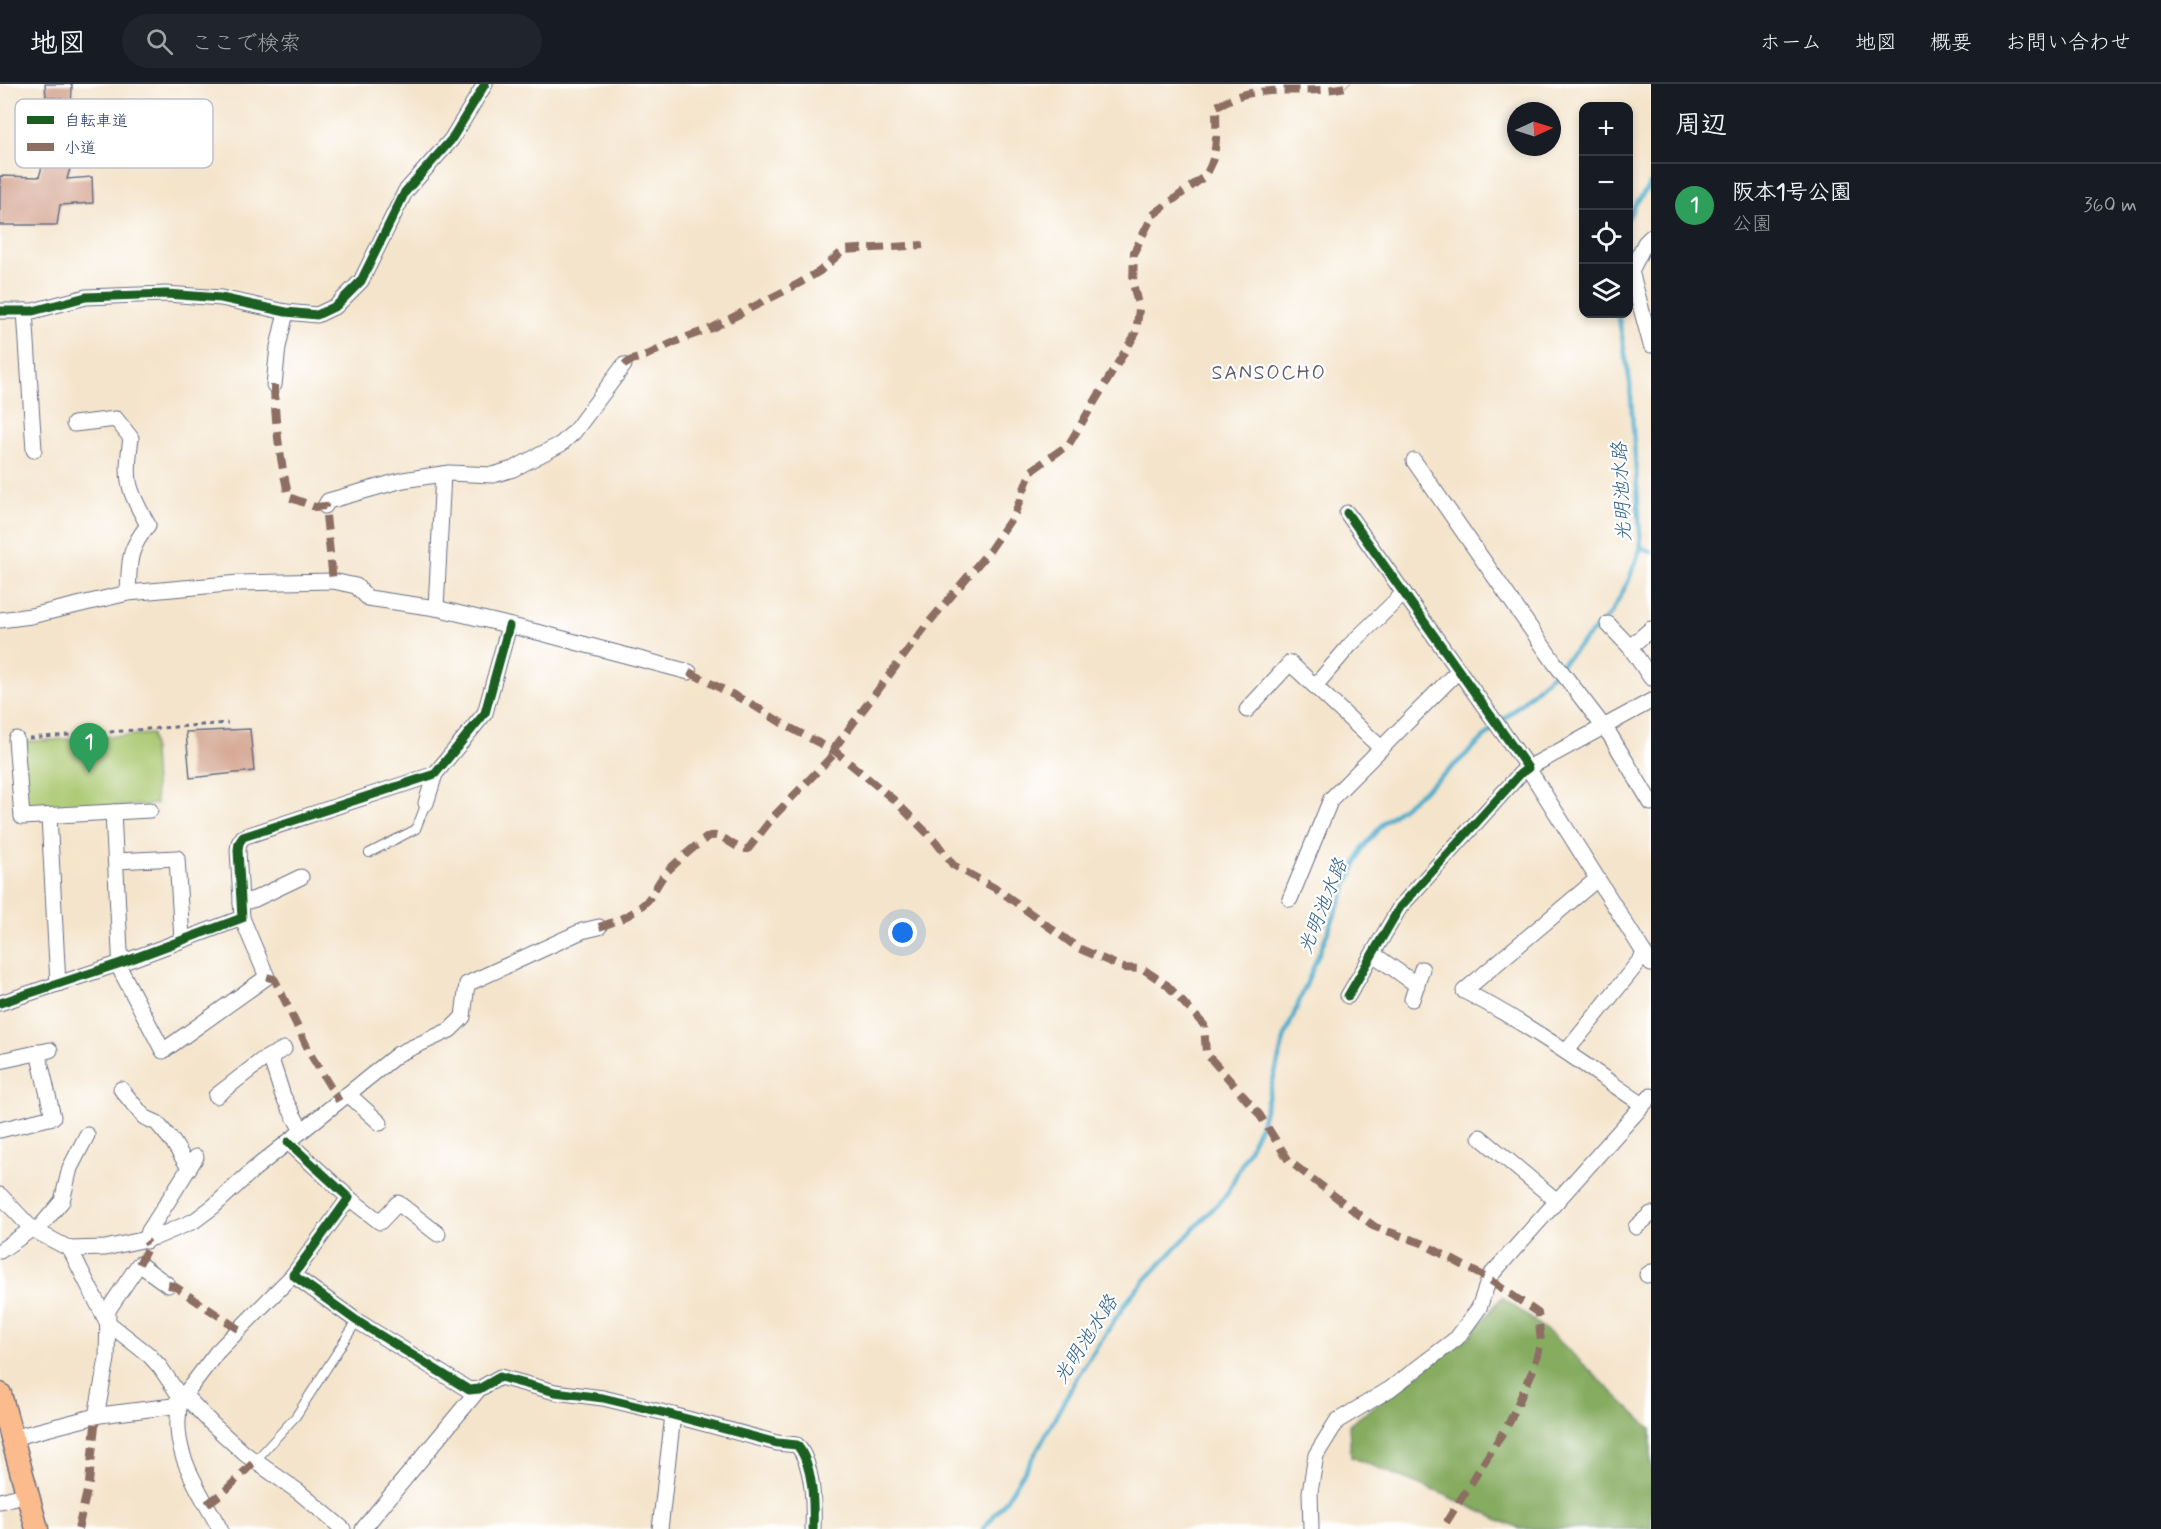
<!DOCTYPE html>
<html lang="ja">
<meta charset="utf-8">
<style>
body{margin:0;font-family:Mynerve,"Klee One",sans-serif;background:#20242c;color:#f1f3f6}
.controls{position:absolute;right:18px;top:18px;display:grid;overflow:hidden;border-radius:12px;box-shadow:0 3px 9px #0003}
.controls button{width:54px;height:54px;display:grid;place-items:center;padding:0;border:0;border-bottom:2px solid #363941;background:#171b24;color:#f1f3f6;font:30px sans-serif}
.compass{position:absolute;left:1507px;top:18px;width:54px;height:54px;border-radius:50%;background:#171b24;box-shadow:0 3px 9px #0003;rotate:86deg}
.you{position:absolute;left:903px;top:849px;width:21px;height:21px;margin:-15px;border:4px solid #fff;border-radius:50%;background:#1a73e8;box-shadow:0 0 0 9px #1a73e833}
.badge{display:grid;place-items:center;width:39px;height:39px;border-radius:50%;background:#db2777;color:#fff;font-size:20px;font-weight:700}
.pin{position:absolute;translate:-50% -50px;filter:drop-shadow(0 2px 3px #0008)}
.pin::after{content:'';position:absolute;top:32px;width:21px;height:18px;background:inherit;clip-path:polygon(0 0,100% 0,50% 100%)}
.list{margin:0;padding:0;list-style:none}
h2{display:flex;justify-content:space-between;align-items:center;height:78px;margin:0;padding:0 24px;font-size:26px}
h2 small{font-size:20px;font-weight:400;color:#9ea1a6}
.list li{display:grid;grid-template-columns:39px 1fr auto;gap:18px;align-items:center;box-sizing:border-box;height:84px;padding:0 24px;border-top:2px solid #363941}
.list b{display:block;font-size:22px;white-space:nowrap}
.list p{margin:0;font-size:20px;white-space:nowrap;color:#9ea1a6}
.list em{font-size:20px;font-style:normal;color:#9ea1a6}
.icon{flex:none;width:33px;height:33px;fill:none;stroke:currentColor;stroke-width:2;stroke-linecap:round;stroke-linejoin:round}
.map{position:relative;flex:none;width:1651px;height:1445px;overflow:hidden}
header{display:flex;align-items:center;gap:36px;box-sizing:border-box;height:84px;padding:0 30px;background:#171b24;border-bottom:2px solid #363941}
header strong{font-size:28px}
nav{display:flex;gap:33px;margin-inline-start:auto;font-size:21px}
.search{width:420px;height:54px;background:#20242c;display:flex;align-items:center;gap:15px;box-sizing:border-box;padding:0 21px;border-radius:33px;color:#9ea1a6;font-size:22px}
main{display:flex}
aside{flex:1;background:#171b24}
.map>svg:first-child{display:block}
.green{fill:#a9c76e;stroke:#627b66;stroke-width:1.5}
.forest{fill:#86ac61;stroke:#506e60;stroke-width:1.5}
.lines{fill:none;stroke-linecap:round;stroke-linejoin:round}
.stream{stroke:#4caccb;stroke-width:4.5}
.building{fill:#d4a691}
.lane-casing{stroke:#676e84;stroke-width:10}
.street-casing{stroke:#676e84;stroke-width:17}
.primary-casing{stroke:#676e84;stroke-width:25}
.path{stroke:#676e84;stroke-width:3;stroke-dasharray:4.5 4.5;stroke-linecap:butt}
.lane{stroke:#fff;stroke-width:8}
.street{stroke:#fff;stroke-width:15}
.primary{stroke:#fbbb8c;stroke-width:22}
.quiet{stroke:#8d6e63;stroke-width:8;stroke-dasharray:15 8;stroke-linecap:butt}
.cycleway-casing{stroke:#fff;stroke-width:13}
.cycleway{stroke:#1b5e20;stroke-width:9}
.labels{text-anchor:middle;stroke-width:4.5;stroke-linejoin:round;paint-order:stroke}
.neighbourhood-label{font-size:20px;letter-spacing:1.5px;fill:#5c5970;stroke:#fff}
.water-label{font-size:20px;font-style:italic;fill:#2f618a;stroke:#fff}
.key{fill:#fff;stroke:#bbc1cf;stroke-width:1.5}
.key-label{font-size:16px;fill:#1b2f5e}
</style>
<header>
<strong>地図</strong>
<div class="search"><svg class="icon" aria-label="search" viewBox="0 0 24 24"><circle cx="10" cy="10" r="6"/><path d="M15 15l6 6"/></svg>ここで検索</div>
<nav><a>ホーム</a><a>地図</a><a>概要</a><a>お問い合わせ</a></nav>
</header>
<main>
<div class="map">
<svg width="1651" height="1445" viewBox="0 0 1651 1445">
<rect width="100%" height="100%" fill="#fff"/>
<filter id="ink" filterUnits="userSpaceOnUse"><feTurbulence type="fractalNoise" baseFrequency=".0167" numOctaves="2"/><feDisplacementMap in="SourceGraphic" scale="12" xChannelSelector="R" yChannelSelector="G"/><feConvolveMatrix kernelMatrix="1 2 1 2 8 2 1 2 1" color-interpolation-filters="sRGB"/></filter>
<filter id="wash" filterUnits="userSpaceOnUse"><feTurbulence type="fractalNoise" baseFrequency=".008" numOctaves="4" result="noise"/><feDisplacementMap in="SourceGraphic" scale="24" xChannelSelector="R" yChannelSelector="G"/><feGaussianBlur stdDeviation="1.35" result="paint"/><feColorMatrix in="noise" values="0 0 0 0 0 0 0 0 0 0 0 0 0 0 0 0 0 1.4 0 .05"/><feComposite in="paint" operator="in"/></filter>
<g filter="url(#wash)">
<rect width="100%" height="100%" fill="#f4e4cb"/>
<polygon class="green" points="152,650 156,720 31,728 26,724 21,658"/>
<polygon class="forest" points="1502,1213 1555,1253 1651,1345 1651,1445 1519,1445 1443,1410 1351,1373 1349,1341 1470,1252"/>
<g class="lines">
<g class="stream">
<polyline points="1628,135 1635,121 1651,99"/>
<polyline points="1641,463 1651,468"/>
<polyline points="983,1445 1004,1419 1037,1367 1078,1291 1132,1210 1227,1110 1261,1040 1285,952 1362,765 1384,738 1446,689 1545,597 1611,529 1628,498 1641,463 1630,298 1618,230"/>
</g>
</g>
<g id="blocks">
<g class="building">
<polygon points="45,0 72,0 71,28 85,32 67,95 92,93 93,119 60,121 57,141 0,141 0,92 39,93 62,15 46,13"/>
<polygon points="250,645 254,687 190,694 186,648"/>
</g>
</g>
</g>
<g filter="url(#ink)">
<use href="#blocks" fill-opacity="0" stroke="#676e84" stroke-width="1.5"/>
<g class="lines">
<defs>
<g id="lane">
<polyline points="369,769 416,745 426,719"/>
<polyline points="256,1376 296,1332 357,1237"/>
</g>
<g id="street">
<polyline points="1651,153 1645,159 1631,187 1651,261"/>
<polyline points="0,227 33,227 86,213 166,210 221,214 286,228 317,231 336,222 361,197 405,108 451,56 485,0"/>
<polyline points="25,227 34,366"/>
<polyline points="274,301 278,263 286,228"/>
<path d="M 74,340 L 116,335 L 131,354 C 125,396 127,404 148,441 C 127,468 130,476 128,509"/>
<polyline points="1414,377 1554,578 1610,651 1651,719"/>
<polyline points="325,422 328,417 403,396 449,389 493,391 513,385 561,360 574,348 624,281"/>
<polyline points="1347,429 1528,684 1520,690 1400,823 1348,912"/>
<polyline points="436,524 443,390"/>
<polyline points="0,536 31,532 128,509 239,499 333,497 356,502 368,514 436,524 541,549 689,588"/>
<polyline points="1608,540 1630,563 1651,594"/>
<polyline points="1630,563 1651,545"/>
<polyline points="1315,602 1350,561 1404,509"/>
<polyline points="1651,617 1528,684 1651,880"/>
<polyline points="1247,626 1290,579 1381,664"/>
<polyline points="16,655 22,733 150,726"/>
<polyline points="426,719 435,690"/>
<polyline points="113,728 121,887 163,967 267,893 242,834"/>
<polyline points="49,732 58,900"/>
<polyline points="116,777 177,774 182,856"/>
<path d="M 1597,795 L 1464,907 C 1527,939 1585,981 1643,1021"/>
<polyline points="1290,815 1331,715 1459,586"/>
<polyline points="241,819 255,815 301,793"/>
<polyline points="1373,870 1417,901"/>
<polyline points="1412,915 1422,885"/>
<polyline points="0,919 121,879 242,834 238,766 239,759 243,753 435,690 485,629 509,542"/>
<polyline points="1566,968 1645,870"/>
<polyline points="270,972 283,1012 302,1047"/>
<polyline points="0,977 50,966"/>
<polyline points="121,1005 144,1033 157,1039 173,1058 189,1084"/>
<polyline points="348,1010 380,1039"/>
<polyline points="216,1012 261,977 284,965"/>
<polyline points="0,1046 53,1033 38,968"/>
<polyline points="1480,1053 1557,1117"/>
<path d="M 288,1058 L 349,1114 L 293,1191 L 357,1237 L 469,1306 L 479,1305 L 500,1293 L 555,1308 L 603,1314 L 665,1329 L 777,1359 L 797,1361 C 813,1380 814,1420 813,1445"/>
<polyline points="0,1111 32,1145 40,1143 62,1117 70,1084 87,1051"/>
<polyline points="349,1114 380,1138 398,1119 438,1150"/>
<polyline points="1636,1143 1651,1130"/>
<polyline points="146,1157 149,1147 196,1073"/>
<polyline points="70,1165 107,1238 149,1271 160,1283 181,1314 189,1316 211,1339 245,1370 299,1408 343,1445"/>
<polyline points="0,1167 32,1145 70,1165 105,1164 156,1153 194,1137 214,1122 253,1086 398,970 450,946 463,933 467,900 582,847 599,843"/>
<polyline points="1647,1191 1651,1188"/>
<path d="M 181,1314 C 168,1365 197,1402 220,1445"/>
<polyline points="96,1332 107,1275 108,1226 139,1180 168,1201"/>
<polyline points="12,1354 100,1331 173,1322 188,1306 217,1268 293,1191"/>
<polyline points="0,1417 28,1410"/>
<polyline points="363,1445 479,1305"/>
<polyline points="660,1445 673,1331"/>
<polyline points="1311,1445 1310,1408 1316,1371 1337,1337 1390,1305 1457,1254 1479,1224 1490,1192 1651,1012"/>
</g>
<polyline id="primary" points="0,1310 37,1445"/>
</defs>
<use href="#lane" class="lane-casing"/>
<use href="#street" class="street-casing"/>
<use href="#primary" class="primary-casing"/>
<polyline class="path" points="29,654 228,639"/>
<use href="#lane" class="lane"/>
<use href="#street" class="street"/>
<use href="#primary" class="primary"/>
<g class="quiet">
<polyline points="624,281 632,276 645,272 681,255 712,244 798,200 820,187 844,166 923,161"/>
<path d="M 274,301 C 275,340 280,376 289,413 L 315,423 L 325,422 L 333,497"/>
<polyline points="689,588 753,621 785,641 836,668 894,716 936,758 953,781 1000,807 1078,864 1124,884 1143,885 1167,901 1204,941 1206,969 1259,1030 1289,1077 1375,1143 1422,1159 1490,1196 1538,1229 1541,1258 1533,1286 1510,1337 1442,1445"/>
<path d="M 833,666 L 926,542 L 990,466 L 1015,429 L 1031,387 L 1069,360 L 1136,249 L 1139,225 L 1133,199 L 1134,168 L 1153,131 L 1205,92 C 1219,73 1216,44 1216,22 C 1224,19 1233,13 1242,11 C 1277,2 1315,11 1350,2 L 1348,0"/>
<path d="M 599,843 C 617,837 633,831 647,817 C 654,809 658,798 665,790 C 669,784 705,753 710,752 C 725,749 733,766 748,765 L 774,732 L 836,668"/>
<polyline points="267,893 274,895 276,898 312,973 339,1017"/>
<polyline points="139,1180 149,1161 146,1157"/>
<polyline points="168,1201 174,1202 240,1246"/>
<polyline points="207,1420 225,1407 256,1376"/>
<polyline points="78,1445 89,1399 96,1332"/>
</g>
<defs>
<g id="cycleway">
<polyline points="0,227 33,227 86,213 166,210 221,214 286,228 317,231 336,222 361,197 405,108 451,56 485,0"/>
<polyline points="1347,429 1528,684 1520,690 1400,823 1348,912"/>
<polyline points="0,919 121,879 242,834 238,766 239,759 243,753 435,690 485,629 509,542"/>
<path d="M 288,1058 L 349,1114 L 293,1191 L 357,1237 L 469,1306 L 479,1305 L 500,1293 L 555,1308 L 603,1314 L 665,1329 L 777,1359 L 797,1361 C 813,1380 814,1420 813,1445"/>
</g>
</defs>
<use href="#cycleway" class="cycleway-casing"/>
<use href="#cycleway" class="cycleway"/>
</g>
</g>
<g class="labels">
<g class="neighbourhood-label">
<text x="1269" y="295">SANSOCHO</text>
</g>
<g class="water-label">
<text transform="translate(1621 408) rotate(-93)" y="7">光明池水路</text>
<text transform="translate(1322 822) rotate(-68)" y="7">光明池水路</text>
<text transform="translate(1085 1255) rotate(-57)" y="7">光明池水路</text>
</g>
</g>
<rect x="15" y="15" width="198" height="69" rx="9" class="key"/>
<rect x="27" y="32" width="27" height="8" fill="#1b5e20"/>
<rect x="27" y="59" width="27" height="8" fill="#8d6e63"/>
<g class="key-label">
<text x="64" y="42">自転車道</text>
<text x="64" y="69">小道</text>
</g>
</svg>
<div class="controls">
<button>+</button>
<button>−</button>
<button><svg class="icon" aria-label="locate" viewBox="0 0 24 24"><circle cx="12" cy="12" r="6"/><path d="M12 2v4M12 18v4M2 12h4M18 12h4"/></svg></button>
<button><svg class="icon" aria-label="layers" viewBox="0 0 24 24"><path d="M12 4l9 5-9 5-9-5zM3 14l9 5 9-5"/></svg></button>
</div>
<svg class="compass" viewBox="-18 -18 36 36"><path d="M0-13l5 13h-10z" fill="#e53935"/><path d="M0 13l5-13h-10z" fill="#9ea1a6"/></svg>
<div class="you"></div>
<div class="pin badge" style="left:89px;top:689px;background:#2e9e5b">1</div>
</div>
<aside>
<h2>周辺<small></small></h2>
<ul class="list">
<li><span class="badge" style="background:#2e9e5b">1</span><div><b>阪本1号公園</b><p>公園</p></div><em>360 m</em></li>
</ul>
</aside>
</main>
